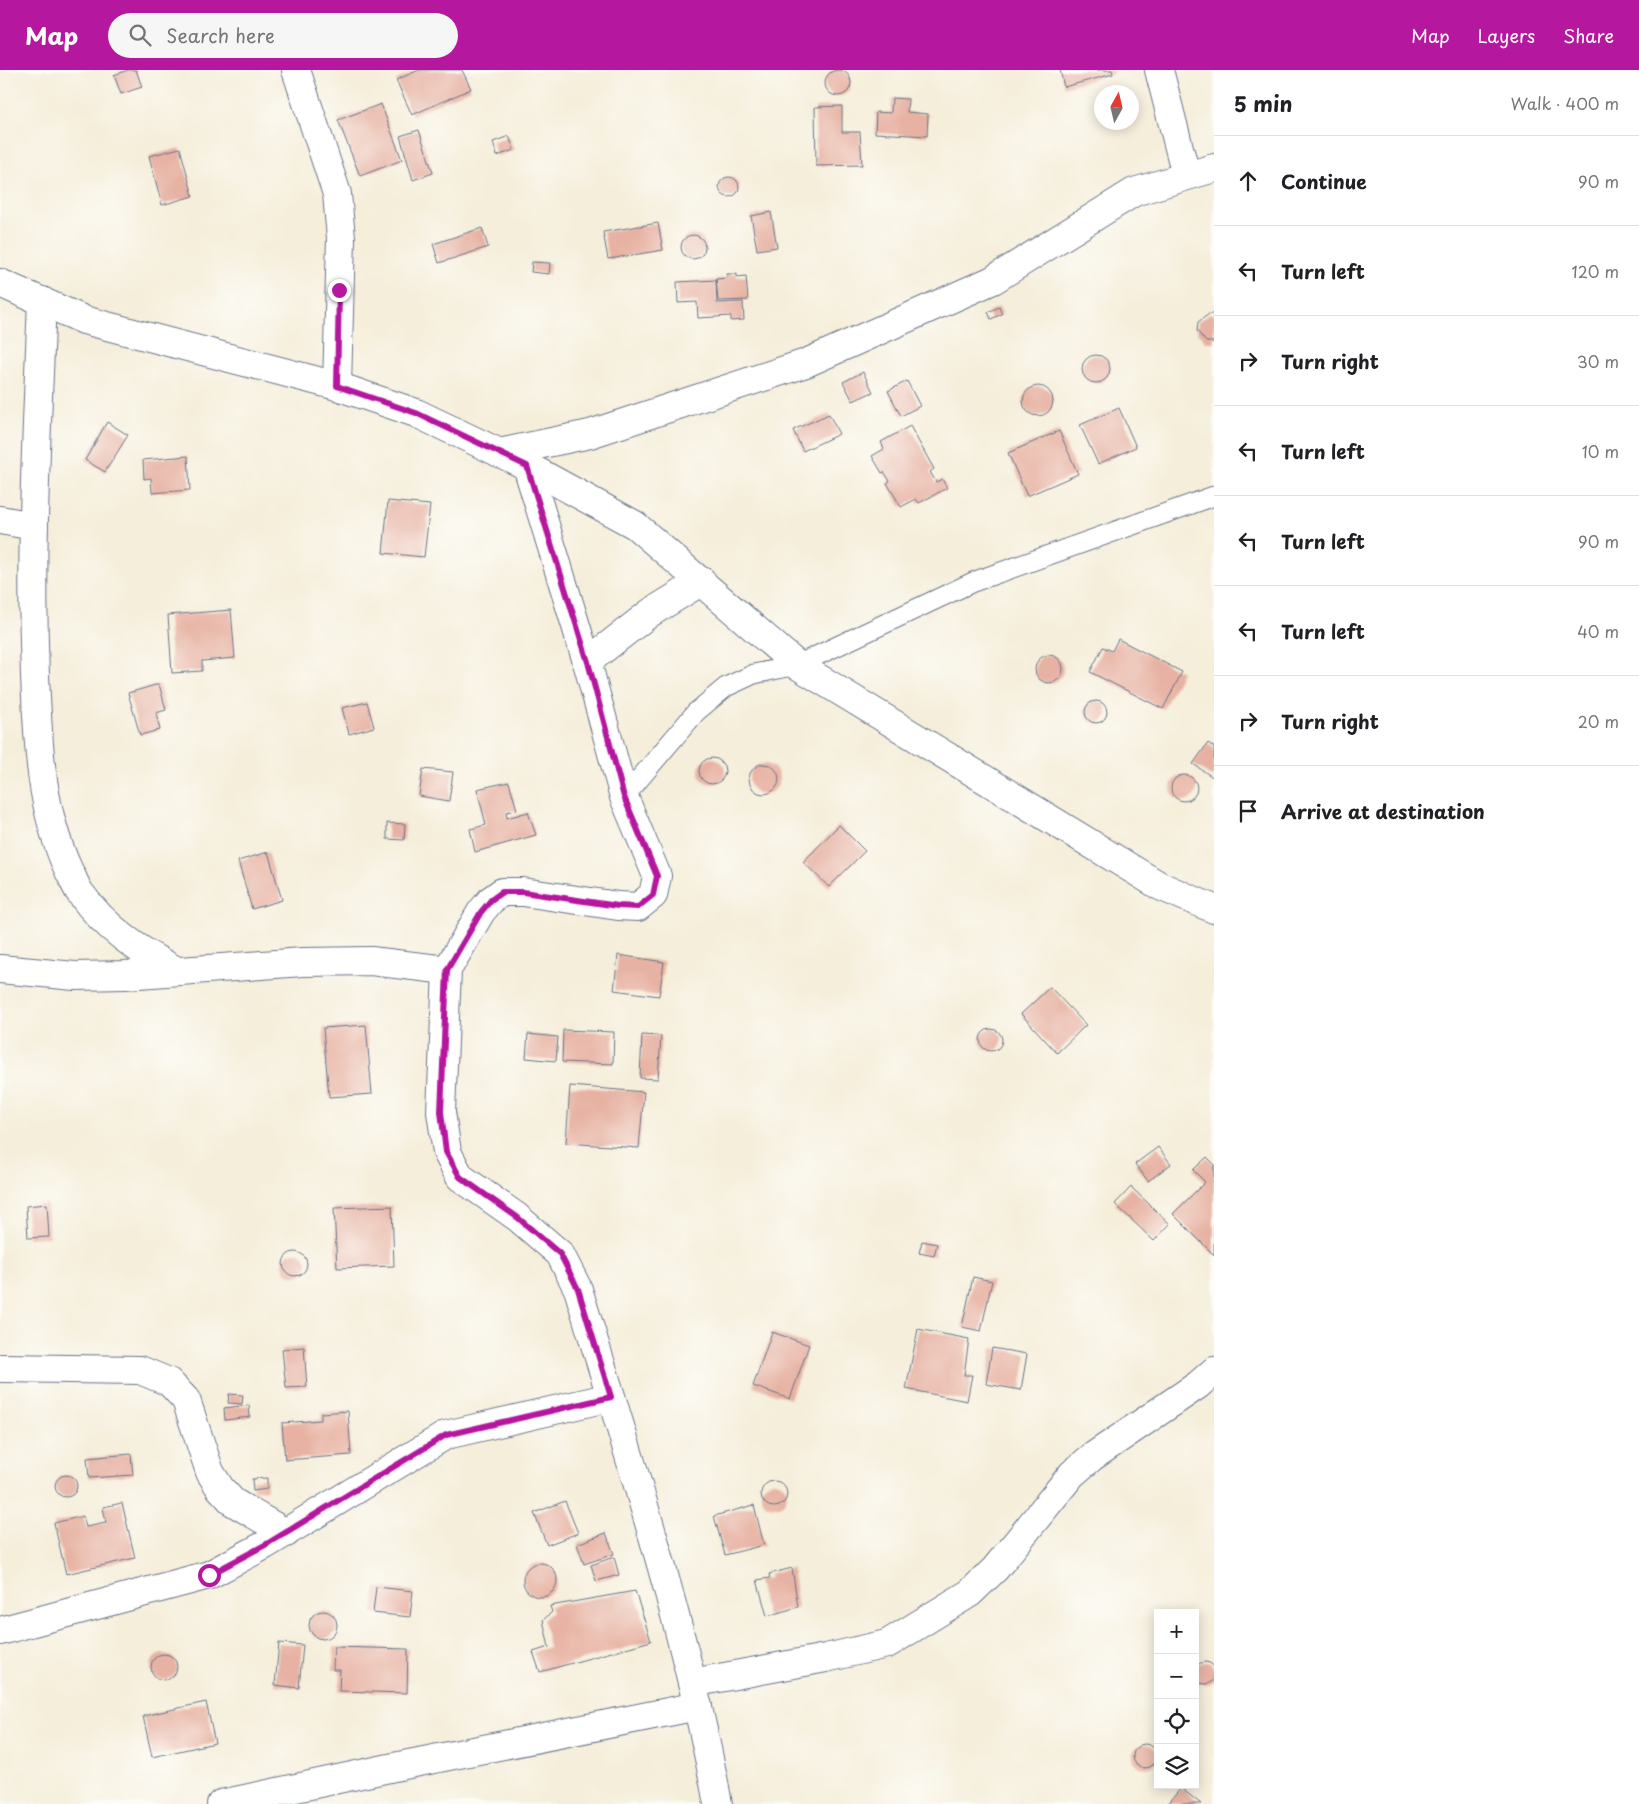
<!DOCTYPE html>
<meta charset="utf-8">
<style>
body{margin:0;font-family:"Playpen Sans",sans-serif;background:#f6f6f6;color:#202124}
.controls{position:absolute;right:15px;bottom:15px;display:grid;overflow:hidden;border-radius:0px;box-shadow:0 2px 12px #0003}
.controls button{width:45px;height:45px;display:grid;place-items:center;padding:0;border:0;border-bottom:1px solid #e0e0e0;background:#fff;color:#202124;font:25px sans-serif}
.compass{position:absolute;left:1094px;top:15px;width:45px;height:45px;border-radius:50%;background:#fff;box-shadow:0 2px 12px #0003;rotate:8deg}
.stop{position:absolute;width:15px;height:15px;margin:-11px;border:4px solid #b5179e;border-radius:50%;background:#fff}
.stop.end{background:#b5179e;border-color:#fff;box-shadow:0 1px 5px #0008}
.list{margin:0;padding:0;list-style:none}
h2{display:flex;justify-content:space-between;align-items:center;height:65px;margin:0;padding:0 20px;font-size:21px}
h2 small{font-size:16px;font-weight:400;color:#757577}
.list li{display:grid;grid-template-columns:32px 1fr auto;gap:15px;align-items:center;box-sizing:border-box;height:90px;padding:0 20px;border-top:1px solid #e0e0e0}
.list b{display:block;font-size:19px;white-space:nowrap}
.list em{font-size:16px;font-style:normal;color:#757577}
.icon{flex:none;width:28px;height:28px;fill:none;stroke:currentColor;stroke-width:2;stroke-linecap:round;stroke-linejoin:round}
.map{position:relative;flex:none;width:1214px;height:1734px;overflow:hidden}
header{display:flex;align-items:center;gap:30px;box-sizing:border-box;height:70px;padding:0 25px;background:#b5179e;color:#fff}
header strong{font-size:24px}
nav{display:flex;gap:28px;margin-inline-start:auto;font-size:18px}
.search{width:350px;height:45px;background:#f6f6f6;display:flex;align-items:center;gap:12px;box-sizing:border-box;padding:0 18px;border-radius:28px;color:#757577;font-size:19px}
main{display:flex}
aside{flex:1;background:#fff}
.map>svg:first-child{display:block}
.building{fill:#e7b2a3}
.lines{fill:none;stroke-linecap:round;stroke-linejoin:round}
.lane-casing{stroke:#677289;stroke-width:21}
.street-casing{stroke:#677289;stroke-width:30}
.lane{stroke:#fff;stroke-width:19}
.street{stroke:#fff;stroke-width:28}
.route{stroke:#b5179e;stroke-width:6}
</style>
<header>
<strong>Map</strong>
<div class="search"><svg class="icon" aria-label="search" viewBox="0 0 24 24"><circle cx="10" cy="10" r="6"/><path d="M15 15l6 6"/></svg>Search here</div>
<nav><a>Map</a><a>Layers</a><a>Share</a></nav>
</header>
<main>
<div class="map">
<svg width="1214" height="1734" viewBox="0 0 1214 1734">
<rect width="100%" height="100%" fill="#fdfcf7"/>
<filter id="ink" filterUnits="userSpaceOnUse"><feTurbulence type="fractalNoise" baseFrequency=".02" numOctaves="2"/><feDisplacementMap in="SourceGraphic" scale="10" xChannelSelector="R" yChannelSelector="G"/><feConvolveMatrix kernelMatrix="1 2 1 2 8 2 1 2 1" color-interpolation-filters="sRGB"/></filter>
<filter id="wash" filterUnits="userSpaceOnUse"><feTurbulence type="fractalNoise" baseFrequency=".0096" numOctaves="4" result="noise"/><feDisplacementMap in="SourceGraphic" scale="20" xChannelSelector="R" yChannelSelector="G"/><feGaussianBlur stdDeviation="1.12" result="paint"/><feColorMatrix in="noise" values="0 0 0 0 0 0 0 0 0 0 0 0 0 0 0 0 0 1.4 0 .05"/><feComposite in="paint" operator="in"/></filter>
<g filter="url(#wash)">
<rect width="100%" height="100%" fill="#f5eeda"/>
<g id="blocks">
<g class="building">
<circle cx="838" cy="13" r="13"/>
<polygon points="128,0 136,0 142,17 121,24 114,5"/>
<polygon points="419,0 462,0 471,19 412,45 396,10"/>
<polygon points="1060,0 1112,0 1113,4 1064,17"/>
<polygon points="892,28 908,29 907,42 928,44 927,66 875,63 876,42 891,43"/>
<polygon points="381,34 402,90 360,106 338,50"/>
<polygon points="842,36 842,62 860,62 862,95 816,96 815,37"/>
<polygon points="419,60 433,103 413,110 400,66"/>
<polygon points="509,66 514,80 497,86 493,72"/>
<polygon points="180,78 193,126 162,135 149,86"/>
<circle cx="729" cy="117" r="10"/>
<polygon points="771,142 777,177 757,180 751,146"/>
<polygon points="658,153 663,180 608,189 603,162"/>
<polygon points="482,158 488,177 439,193 433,174"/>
<circle cx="693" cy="177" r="12"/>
<polygon points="532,192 550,193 549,204 531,202"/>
<polygon points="727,204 737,204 737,207 746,206 748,230 718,231 716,209 727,208"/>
<polygon points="716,210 717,233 743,232 744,250 731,251 731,246 698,248 697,232 678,233 677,212"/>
<polygon points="999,237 1002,244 991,249 988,242"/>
<polygon points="1209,244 1214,244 1214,272 1206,272 1197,261 1198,252"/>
<circle cx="1096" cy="299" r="14"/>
<polygon points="863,302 873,322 853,331 843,312"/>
<polygon points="907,311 920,336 901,346 888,321"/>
<circle cx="1038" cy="331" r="15"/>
<polygon points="1119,338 1136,377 1098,394 1080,355"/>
<polygon points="829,344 839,364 803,381 793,360"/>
<polygon points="107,352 128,365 105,402 85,390"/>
<polygon points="910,356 934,399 930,402 936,412 942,409 947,418 919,433 916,429 901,437 887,413 890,411 884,402 882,403 872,386 884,379 881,372"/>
<polygon points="1059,361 1078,404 1027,426 1008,383"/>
<polygon points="188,386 190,420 152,423 151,408 144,409 143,390"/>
<polygon points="388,431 430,435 424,487 383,483"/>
<polygon points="231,540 235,588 202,591 202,601 172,603 168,545"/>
<polygon points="1118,569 1182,602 1163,639 1090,602 1103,577 1112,581"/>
<circle cx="1049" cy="599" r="14"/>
<polygon points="159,614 166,640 156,643 160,660 140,665 128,623"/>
<circle cx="1096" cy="642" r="11"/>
<polygon points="367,632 374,657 349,664 342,638"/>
<polygon points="1208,673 1214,677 1214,708 1193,694"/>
<circle cx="712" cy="701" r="13"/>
<circle cx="764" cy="709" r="15"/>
<polygon points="423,699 453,702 449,731 419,726"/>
<circle cx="1184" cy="718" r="13"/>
<polygon points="509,712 517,740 506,742 507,748 528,742 536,765 475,782 470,759 486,755 477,719"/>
<polygon points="387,753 405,754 404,770 387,769"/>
<polygon points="839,755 865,781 829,817 803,792"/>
<polygon points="268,782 282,830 252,839 238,791"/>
<polygon points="618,885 664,892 659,926 614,920"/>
<polygon points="1050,917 1086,955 1057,983 1021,944"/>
<polygon points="366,955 372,1024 329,1027 323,958"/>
<circle cx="991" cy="970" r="11"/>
<polygon points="563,960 614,962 613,994 562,992"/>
<polygon points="528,964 558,967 556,991 526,988"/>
<polygon points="642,965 661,966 658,1009 640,1008"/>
<polygon points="570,1016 644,1022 639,1078 566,1073"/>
<polygon points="1158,1077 1171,1094 1148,1111 1135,1094"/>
<polygon points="1207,1087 1214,1094 1214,1185 1173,1144 1205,1112 1193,1100"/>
<polygon points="1131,1117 1170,1154 1154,1171 1115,1134"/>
<polygon points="47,1134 49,1167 28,1168 26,1136"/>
<polygon points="392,1136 394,1196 337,1198 334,1138"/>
<polygon points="922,1171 937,1174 934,1186 919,1183"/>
<circle cx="295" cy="1194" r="12"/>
<polygon points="973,1207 992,1211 981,1261 962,1257"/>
<polygon points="918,1259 969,1269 964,1305 972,1305 967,1331 906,1319"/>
<polygon points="772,1262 809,1275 790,1329 753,1316"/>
<polygon points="304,1277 307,1317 286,1318 282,1279"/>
<polygon points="992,1278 1027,1284 1021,1320 986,1314"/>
<polygon points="229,1324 243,1325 242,1334 228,1333"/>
<polygon points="249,1335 250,1347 225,1350 224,1338"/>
<polygon points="348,1341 351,1385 285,1390 282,1353 321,1350 321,1343"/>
<polygon points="131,1384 133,1405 89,1408 87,1388"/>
<circle cx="66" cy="1416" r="11"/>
<polygon points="267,1408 267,1419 253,1421 252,1409"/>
<circle cx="774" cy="1424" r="13"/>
<polygon points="565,1431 578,1463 547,1475 534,1443"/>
<polygon points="122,1433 135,1488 66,1504 54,1453 83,1446 86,1457 106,1453 103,1437"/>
<polygon points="754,1435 764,1475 725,1485 714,1446"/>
<polygon points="606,1463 614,1484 584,1494 577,1474"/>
<polygon points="614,1487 619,1505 596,1511 591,1495"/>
<circle cx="540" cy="1510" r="17"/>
<polygon points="792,1498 798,1537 767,1546 757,1510 770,1508 769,1504"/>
<polygon points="376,1517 413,1521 410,1547 373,1543"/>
<polygon points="635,1521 651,1571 540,1602 533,1582 549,1577 543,1550 552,1542 550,1536"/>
<circle cx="323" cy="1555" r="14"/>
<polygon points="279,1573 303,1575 299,1618 275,1615"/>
<polygon points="334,1577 408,1579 407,1623 339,1621 340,1600 333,1600"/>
<circle cx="164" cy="1597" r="13"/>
<circle cx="1205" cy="1603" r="11"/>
<polygon points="206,1632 215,1673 152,1687 143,1646"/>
<circle cx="1145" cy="1686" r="12"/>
<polygon points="1181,1718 1201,1734 1168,1734"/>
</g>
</g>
</g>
<g filter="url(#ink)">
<use href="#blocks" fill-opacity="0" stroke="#677289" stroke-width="1"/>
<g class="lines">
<defs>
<polyline id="lane" points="624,727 696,642 726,617 754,604 797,595 973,512 1214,426"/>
<g id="street">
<polyline points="296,0 337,124 341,168 337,316"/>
<polyline points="1159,0 1186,105"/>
<polyline points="0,213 84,250 337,316 416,343 527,396 635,455 797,595 1160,816 1214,839"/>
<path d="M 42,231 C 37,356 30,481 35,605 C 38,673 40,739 69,801 C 73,808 76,818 81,824 C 106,859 141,882 177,901"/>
<polyline points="499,383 590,364 806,293 993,210 1134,122 1214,98"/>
<path d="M 527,396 L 587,592 L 624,727 L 657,806 L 653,825 L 638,837 L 618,836 L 523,822 L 502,822 L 491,830 L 481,842 L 447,900 L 441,1042 L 447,1082 L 460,1107 L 517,1147 L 560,1184 L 578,1219 C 630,1390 686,1559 718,1734"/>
<polyline points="0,450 34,456"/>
<polyline points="587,592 650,543 702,511"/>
<polyline points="0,899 75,906 125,905 303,892 371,891 447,900"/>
<polyline points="0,1298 140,1300 169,1312 186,1330 210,1402 220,1418 233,1432 286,1463"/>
<polyline points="0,1561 209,1505 265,1475 446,1365 611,1327"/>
<polyline points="692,1613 826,1588 887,1574 970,1523 995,1499 1072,1404 1092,1387 1198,1315 1214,1301"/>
<polyline points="221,1734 394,1697 698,1636"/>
</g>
</defs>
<use href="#lane" class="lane-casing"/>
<use href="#street" class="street-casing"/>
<use href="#lane" class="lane"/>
<use href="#street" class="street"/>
</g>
</g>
<g class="lines" filter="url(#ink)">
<polyline class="route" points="209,1505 265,1475 446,1365 611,1327 578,1219 560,1184 517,1147 460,1107 446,1082 441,1042 447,900 481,842 491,830 502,822 523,822 618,836 638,837 653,825 657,806 624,727 588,592 527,396 416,343 337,316 339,220"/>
</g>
</svg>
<div class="controls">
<button>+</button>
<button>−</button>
<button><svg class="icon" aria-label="locate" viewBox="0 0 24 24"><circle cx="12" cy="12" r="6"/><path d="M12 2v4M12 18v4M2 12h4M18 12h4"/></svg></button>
<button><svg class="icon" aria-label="layers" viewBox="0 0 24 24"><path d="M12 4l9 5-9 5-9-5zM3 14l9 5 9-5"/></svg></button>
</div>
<svg class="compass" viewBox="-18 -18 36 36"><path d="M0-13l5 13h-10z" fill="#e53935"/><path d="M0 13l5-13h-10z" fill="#757577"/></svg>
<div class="stop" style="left:209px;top:1505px"></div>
<div class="stop end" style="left:339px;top:220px"></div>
</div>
<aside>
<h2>5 min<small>Walk · 400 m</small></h2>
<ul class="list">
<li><svg class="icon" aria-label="ahead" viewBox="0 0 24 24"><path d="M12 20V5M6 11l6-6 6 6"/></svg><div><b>Continue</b></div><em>90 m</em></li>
<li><svg class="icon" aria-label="left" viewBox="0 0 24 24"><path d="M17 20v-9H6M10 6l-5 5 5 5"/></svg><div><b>Turn left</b></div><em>120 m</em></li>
<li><svg class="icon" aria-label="right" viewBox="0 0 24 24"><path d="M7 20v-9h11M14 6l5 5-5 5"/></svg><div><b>Turn right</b></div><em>30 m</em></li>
<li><svg class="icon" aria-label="left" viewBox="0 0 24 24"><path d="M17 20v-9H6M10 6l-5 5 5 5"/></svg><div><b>Turn left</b></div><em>10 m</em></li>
<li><svg class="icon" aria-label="left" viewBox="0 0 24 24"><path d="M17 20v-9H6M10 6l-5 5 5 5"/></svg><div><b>Turn left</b></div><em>90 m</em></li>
<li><svg class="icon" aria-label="left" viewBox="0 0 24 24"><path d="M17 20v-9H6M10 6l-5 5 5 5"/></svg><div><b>Turn left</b></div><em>40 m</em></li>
<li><svg class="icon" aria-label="right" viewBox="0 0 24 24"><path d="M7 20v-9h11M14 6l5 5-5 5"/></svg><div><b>Turn right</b></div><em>20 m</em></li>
<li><svg class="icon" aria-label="arrive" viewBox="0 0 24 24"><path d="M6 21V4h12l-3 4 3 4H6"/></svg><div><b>Arrive at destination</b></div></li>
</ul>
</aside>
</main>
